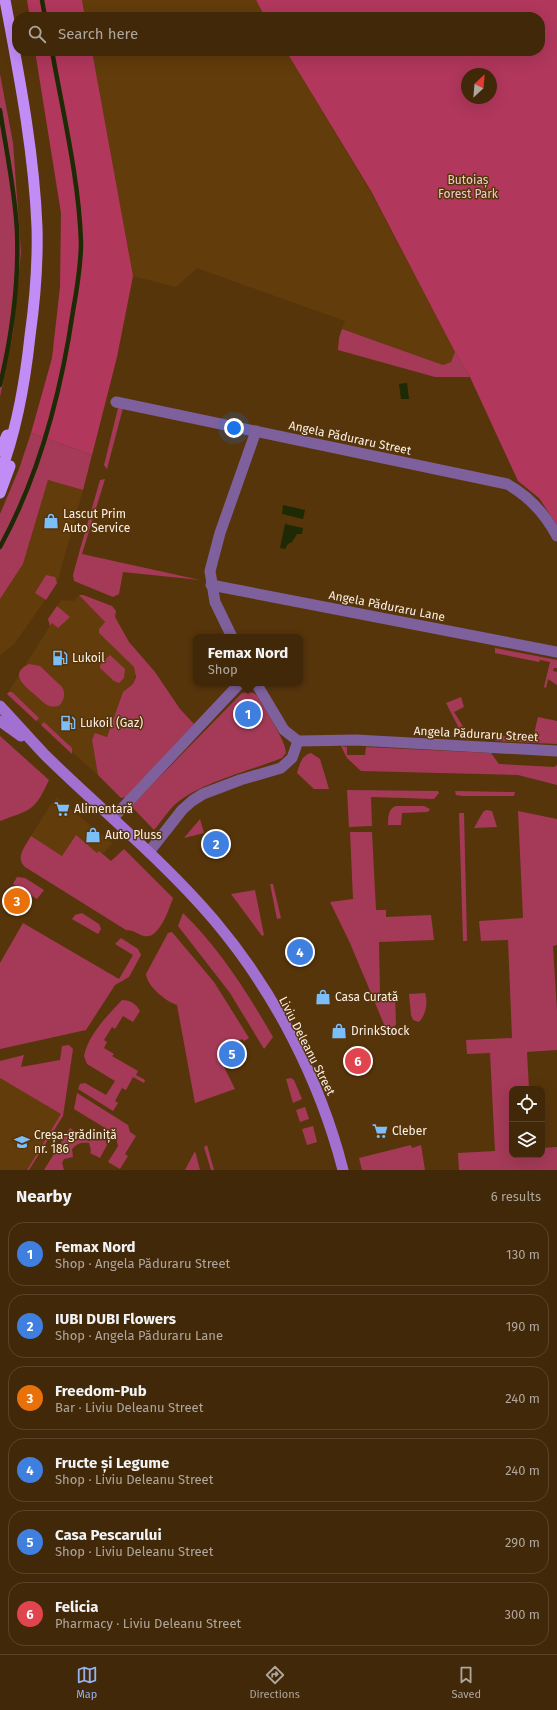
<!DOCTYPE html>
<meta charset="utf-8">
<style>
body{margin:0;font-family:"Fira Sans",sans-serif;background:#483012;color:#f1f3f6}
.controls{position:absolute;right:12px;bottom:12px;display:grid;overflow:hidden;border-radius:8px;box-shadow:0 4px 16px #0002}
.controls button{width:36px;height:36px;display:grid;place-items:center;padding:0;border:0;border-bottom:1px solid #5a4429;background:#412808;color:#f1f3f6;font:20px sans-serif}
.compass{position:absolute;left:461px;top:68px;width:36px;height:36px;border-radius:50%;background:#412808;box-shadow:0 4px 16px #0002;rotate:26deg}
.you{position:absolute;left:234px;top:428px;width:14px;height:14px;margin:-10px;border:3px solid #fff;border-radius:50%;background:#1a73e8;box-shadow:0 0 0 6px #1a73e833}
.badge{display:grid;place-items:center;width:26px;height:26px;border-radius:50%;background:#95b2f1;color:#fff;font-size:13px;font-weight:700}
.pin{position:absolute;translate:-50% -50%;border:2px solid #fff;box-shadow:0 1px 4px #0006}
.popup{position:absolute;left:193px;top:634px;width:110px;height:52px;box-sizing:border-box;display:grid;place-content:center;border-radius:8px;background:#412808;filter:drop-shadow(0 1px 3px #0005);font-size:13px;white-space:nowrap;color:#aea69c}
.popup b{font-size:15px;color:#f1f3f6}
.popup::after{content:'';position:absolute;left:50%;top:100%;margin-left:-8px;border:8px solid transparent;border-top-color:#412808}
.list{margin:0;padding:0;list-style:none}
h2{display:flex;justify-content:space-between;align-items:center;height:52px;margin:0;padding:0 16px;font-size:17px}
h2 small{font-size:13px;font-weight:400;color:#aea69c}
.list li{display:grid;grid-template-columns:26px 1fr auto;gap:12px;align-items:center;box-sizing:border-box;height:64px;margin:0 8px 8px;padding:0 8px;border:1px solid #5a4429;border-radius:16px}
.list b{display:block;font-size:15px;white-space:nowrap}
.list p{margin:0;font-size:13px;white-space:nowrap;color:#aea69c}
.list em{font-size:13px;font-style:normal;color:#aea69c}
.icon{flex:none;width:22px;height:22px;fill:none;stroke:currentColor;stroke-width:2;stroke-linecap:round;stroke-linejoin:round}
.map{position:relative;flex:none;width:557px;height:1170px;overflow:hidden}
.search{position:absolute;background:#412808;box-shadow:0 4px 16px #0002;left:12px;right:12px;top:12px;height:44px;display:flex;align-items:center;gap:10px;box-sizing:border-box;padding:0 14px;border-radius:16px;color:#aea69c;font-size:15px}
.sheet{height:484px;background:#412808}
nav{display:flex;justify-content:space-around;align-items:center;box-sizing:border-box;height:56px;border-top:1px solid #5a4429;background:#412808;font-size:11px;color:#aea69c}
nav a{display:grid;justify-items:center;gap:2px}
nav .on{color:#95b2f1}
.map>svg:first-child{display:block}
.built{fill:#623c0b}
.green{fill:#a43a58}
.forest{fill:#b1375c;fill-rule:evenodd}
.water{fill:#1d2a03}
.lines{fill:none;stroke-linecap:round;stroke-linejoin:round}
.stream{stroke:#1d2a03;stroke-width:4.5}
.minor{stroke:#7e609d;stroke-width:11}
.secondary{stroke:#a270d1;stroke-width:11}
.trunk{stroke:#c28cf7;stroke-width:11}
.labels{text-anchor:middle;stroke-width:3;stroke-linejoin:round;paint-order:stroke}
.park-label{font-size:12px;fill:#ebcacf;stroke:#57350b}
.street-label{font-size:12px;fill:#fbf0e6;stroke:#57350b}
.poi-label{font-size:12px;fill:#fbf0e6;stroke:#57350b;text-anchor:start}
</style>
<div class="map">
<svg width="557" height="1170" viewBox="0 0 557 1170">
<rect width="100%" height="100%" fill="#57350b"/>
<g class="built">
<polygon points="82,0 256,0 265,17 85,17"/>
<polygon points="92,51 286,51 370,191 455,352 451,362 443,365 342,329 345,321 197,268 176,287 133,276"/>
<polygon points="48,480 83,490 57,583 14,644 0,655 0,599 23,564"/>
<polygon points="79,595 105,622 99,629 134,667 136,672 133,684 123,693 107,737 95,733 92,740 98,775 7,694 50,626 48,619 61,600 74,601"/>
<polygon points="57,798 112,843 103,854 100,851 98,853 62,856 31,836 53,801"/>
<polygon points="0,1078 62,1114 27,1170 0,1170"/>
</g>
<g class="green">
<polygon points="0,74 13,143 21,252 13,333 0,397"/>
<polygon points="342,329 443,365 451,362 455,352 470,377 435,377 338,350 339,338"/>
<polygon points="118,408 123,408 107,469 104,465"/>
<polygon points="31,433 92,455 83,490 48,480 23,564 0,599 0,514 19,469"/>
<polygon points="105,479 82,554 200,580 123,572 119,594 113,597 74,581 73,575 79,553 100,480"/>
<polygon points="46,575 55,577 57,583 46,600 35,593"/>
<polygon points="79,595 83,595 112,606 116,611 115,617 129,642 155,672 180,709 194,724 126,797 121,798 98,775 92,740 95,733 107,737 123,692 133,684 136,677 134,667 99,633 99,629 105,622"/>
<polygon points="57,606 70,617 58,628 52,623 50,626 48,619"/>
<polygon points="495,648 557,660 557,668 554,668 553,671 557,672 557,685 548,679 546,688 544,687 550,662 540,660 539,662 495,653"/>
<polygon points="110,655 125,669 124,678 119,683 114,681 100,668 100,665"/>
<path d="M 29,664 L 40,666 L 62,687 C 66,694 64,699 60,705 C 56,707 52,707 47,705 C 43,703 39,698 35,695 C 25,686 8,674 29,664 Z"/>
<polygon points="9,692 12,692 39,718 36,721 7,694"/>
<path d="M 249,692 L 254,693 L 258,697 C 265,710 286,741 286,753 L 282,758 C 252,770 203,782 178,802 C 169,809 162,821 154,830 L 131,806 L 242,693 Z"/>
<polygon points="461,697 464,707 454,712 469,736 468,740 462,734 446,703"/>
<polygon points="538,717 557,721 557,744 496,741 495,737 498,736 533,738"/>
<polygon points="44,722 72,748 72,754 41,725"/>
<path d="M 0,736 L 49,780 C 34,812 32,809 0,821 Z"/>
<polygon points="341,746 347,747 347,755 365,755 366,747 491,753 499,764 554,767 557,765 557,785 518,775 361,771 347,758"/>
<path d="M 311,753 L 320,759 L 329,789 L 314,789 L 297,773 C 300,764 301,756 311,753 Z"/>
<polygon points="347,790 438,791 439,793 434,799 371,797 372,826 349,827"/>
<polygon points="455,791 515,792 514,796 462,796 456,795"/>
<path d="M 396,806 L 424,806 L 430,809 L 429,811 L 427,812 L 402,813 L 401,825 L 388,825 C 388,817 388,809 396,806 Z"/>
<polygon points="486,810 492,811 497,827 474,828 483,812"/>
<polygon points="518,811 557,819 557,945 553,946 557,1011 557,1050 527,1052 529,1089 512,1089 512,1155 542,1155 542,1148 557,1147 557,1170 459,1170 458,1153 495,1151 490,1053 467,1054 466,1040 512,1038 508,940 481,941 479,921 523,918"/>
<polygon points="459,813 464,813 467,941 463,941"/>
<polygon points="200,819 204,833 184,838"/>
<polygon points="350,832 372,832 376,910 386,910 386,917 431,915 434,940 379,942 380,995 395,994 396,1024 395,1026 386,1029 350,943 330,902 353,899"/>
<path d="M 76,835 L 97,853 L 99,851 L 111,861 L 124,849 L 173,898 C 169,909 159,940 144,936 C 137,934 134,930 126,930 L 25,867 C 15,857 25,847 31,836 L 62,856 Z"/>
<polygon points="17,877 25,878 44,890 37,899 13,884"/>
<polygon points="270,884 273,884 281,918 277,919"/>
<polygon points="255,890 264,935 262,936 231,894"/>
<polygon points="82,913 99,924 101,929 98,934 72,919 75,915"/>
<path d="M 183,913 C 220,949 247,992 273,1037 L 264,1049 L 230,993 L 178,926 Z"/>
<polygon points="23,923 119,979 133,955 115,944 121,938 138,949 141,955 129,977 115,985 86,1030 0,1049 0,963"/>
<path d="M 172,932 L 214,982 L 249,1038 L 244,1041 L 242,1039 L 217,1053 L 235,1089 L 195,1103 L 177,1005 C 165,1001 147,986 146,974 L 168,933 Z"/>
<path d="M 425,993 C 428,1002 426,1015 419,1022 L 413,1020 L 411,1015 L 409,994 Z"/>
<path d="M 122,1000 C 131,1000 136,1004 140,1011 L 133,1022 L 123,1016 L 115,1029 L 112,1027 L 104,1040 L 107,1042 L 104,1048 L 114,1054 L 112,1056 L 138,1071 L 136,1075 L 145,1080 L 144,1083 L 133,1077 L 126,1090 L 122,1088 L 115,1101 L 118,1103 L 113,1111 L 78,1089 L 80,1084 L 85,1083 L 106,1095 L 115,1081 L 87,1064 L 84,1056 C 88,1035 108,1015 122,1000 Z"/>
<polygon points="69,1045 73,1049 63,1116 29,1170 27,1170 61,1114 0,1078 0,1061 24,1055 21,1067 60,1060 62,1046"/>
<polygon points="291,1078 294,1080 302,1099 293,1103 286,1079"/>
<polygon points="77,1093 128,1125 130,1132 136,1136 125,1154 128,1156 120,1169 108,1162 118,1146 115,1134 74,1109"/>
<polygon points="305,1107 309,1119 300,1122 296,1110"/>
<polygon points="313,1126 317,1142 307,1145 302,1129"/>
<path d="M 70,1128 L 89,1141 L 95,1131 L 105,1138 L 107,1145 L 100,1158 L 90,1153 L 91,1150 L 89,1143 C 82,1142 77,1143 72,1149 L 73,1157 L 64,1159 L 62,1163 L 64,1170 L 44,1170 Z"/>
<polygon points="207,1145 214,1170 211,1170 204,1147"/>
<polygon points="411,1145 412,1148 421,1145 425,1170 362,1170 359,1158"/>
<polygon points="195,1151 200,1170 185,1170"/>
</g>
<g class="forest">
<polygon points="27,0 82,0 85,17 30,17"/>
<path d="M 256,0 L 557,0 L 557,525 L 539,498 L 518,481 L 470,377 L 455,352 L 371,191 L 286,51 L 540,51 L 540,17 L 265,17 ZM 467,74 L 491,74 L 491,98 L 467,98 Z"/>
<polygon points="35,51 92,51 133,276 117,357 92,455 31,433 52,358 60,287 61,213"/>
</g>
<g class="water">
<polygon points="407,383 409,399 401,399 399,384"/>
<polygon points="283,505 305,510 303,519 282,514"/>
<polygon points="285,524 303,528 302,534 297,534 292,542 288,544 285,549 280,548"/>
</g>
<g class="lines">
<g class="stream">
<polyline points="42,0 45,17"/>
<path d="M 0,110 C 6,150 15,190 17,231 C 19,283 12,335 0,385"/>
<path d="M 0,547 C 40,474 61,393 73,311 C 77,289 81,265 81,242 C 79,180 63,113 52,51"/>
</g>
<g class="minor">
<path d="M 116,402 L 507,484 C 529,496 545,514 557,536"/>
<polyline points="211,585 557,652"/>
<polyline points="232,637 215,602 210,571 220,533 256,431"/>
<polyline points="256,683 284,730 298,741 356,740 557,751"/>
<polyline points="113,818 240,683"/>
<polyline points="149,852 182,810 192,801 203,794 240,780 281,768 292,758 298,741"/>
</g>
<g class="secondary">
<path d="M 0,706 C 15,722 30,739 45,755 C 101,810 163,860 214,920 C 274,991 320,1080 343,1170"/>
<polyline points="0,721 21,736"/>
</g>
<g class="trunk">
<polyline points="0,451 7,435"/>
<path d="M 0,474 C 17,430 25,383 30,336 C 35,300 38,263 37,227 C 34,151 19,75 5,0"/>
<polyline points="0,493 10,466"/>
</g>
</g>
<defs>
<symbol id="shop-bare" viewBox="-9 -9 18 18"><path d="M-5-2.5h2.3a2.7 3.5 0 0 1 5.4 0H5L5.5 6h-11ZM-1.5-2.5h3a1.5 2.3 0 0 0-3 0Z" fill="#7cbef9" stroke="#57350b" stroke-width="2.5" paint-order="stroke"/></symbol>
<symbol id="fuel-bare" viewBox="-9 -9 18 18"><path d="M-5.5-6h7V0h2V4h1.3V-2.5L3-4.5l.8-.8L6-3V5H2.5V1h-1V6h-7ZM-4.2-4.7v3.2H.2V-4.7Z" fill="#7cbef9" stroke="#57350b" stroke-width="2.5" paint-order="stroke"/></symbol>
<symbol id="supermarket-bare" viewBox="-9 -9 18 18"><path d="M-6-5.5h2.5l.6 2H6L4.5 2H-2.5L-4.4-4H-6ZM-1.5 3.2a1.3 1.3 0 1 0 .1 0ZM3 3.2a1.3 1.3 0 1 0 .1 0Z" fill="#7cbef9" stroke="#57350b" stroke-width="2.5" paint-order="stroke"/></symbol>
<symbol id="school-bare" viewBox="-9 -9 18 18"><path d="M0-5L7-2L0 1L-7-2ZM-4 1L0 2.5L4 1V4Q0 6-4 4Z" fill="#7cbef9" stroke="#57350b" stroke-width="2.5" paint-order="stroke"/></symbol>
</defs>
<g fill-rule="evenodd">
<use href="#shop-bare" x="40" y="510" width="22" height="22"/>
<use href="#fuel-bare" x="49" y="647" width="22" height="22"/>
<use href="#fuel-bare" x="57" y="712" width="22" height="22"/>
<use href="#supermarket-bare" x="51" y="798" width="22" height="22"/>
<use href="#shop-bare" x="82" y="824" width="22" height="22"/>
<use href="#shop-bare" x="312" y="986" width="22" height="22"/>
<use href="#shop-bare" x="328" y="1020" width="22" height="22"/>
<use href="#supermarket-bare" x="369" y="1120" width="22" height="22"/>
<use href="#school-bare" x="11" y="1131" width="22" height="22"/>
</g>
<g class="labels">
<g class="park-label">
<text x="468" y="184">Butoiaș<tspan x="468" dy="14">Forest Park</tspan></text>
</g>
<g class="street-label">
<text transform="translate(350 438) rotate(12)" y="4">Angela Păduraru Street</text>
<text transform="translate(387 606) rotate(11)" y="4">Angela Păduraru Lane</text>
<text transform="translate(476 734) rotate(3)" y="4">Angela Păduraru Street</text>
<text transform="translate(307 1046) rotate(63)" y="4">Liviu Deleanu Street</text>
</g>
<g class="poi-label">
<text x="63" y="518">Lascut Prim<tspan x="63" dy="14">Auto Service</tspan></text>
<text x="72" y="662">Lukoil</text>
<text x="80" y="727">Lukoil (Gaz)</text>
<text x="74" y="813">Alimentară</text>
<text x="105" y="839">Auto Pluss</text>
<text x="335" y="1001">Casa Curată</text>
<text x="351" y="1035">DrinkStock</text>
<text x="392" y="1135">Cleber</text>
<text x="34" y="1139">Creșa-grădiniță<tspan x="34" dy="14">nr. 186</tspan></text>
</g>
</g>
</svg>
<div class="controls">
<button><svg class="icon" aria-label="locate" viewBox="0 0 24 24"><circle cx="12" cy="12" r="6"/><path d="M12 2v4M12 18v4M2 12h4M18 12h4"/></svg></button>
<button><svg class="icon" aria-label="layers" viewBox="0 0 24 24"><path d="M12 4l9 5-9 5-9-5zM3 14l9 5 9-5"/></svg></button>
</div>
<svg class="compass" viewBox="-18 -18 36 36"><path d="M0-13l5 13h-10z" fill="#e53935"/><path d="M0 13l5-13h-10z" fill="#aea69c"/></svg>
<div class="you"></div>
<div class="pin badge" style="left:248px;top:714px;background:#3f7fe0">1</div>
<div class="popup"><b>Femax Nord</b>Shop</div>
<div class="pin badge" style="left:216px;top:844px;background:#3f7fe0">2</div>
<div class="pin badge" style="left:17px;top:901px;background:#e8710a">3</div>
<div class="pin badge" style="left:300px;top:952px;background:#3f7fe0">4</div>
<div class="pin badge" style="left:232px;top:1054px;background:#3f7fe0">5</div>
<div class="pin badge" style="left:358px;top:1061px;background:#e0444e">6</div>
<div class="search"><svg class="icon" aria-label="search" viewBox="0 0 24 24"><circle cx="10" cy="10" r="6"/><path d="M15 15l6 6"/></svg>Search here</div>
</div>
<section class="sheet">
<h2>Nearby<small>6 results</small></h2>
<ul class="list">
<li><span class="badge" style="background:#3f7fe0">1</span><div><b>Femax Nord</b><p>Shop · Angela Păduraru Street</p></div><em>130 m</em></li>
<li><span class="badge" style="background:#3f7fe0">2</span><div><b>IUBI DUBI Flowers</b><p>Shop · Angela Păduraru Lane</p></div><em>190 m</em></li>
<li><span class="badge" style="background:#e8710a">3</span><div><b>Freedom-Pub</b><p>Bar · Liviu Deleanu Street</p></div><em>240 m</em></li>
<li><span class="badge" style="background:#3f7fe0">4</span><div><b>Fructe și Legume</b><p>Shop · Liviu Deleanu Street</p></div><em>240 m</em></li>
<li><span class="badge" style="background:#3f7fe0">5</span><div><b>Casa Pescarului</b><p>Shop · Liviu Deleanu Street</p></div><em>290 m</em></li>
<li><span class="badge" style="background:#e0444e">6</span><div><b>Felicia</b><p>Pharmacy · Liviu Deleanu Street</p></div><em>300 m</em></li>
</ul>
</section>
<nav>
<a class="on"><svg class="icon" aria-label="map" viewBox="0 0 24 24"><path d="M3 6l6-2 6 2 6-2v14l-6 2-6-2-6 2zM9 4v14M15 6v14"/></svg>Map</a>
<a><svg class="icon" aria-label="directions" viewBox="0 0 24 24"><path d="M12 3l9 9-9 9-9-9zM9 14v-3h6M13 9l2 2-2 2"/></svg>Directions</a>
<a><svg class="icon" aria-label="saved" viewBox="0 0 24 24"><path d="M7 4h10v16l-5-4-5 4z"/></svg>Saved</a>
</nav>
